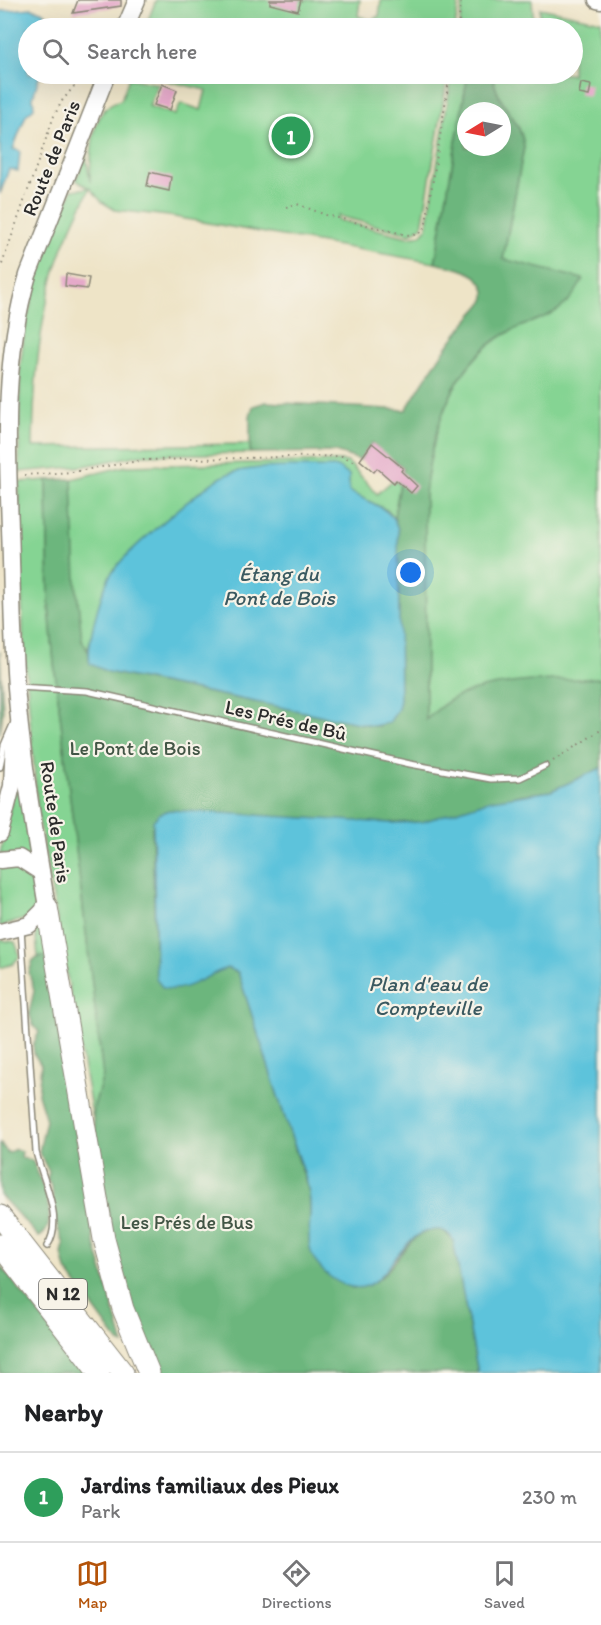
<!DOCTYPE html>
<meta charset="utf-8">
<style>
body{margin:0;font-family:Itim,sans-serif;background:#f2f2f2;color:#202124}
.compass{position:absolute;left:457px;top:102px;width:54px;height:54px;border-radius:50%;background:#fff;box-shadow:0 6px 24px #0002;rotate:260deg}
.you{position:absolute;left:411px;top:573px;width:21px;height:21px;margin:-15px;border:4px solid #fff;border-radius:50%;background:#1a73e8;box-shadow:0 0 0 9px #1a73e833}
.badge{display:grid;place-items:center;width:39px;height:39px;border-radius:50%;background:#b45309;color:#fff;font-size:20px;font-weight:700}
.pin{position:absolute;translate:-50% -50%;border:3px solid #fff;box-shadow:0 2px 6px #0006}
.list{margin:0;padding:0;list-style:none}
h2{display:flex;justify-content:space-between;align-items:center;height:78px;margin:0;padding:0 24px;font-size:26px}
h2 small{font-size:20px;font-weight:400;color:#757577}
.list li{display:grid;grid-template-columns:39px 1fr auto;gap:18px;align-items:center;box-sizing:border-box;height:90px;padding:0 24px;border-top:2px solid #e0e0e0}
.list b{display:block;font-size:22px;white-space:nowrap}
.list p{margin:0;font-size:20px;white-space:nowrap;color:#757577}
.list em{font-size:20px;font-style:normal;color:#757577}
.icon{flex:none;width:33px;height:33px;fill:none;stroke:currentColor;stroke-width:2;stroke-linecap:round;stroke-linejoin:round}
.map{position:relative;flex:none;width:601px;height:1373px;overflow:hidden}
.search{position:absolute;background:#fff;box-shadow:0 6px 24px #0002;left:18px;right:18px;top:18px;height:66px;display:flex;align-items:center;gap:15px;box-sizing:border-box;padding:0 21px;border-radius:33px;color:#757577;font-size:22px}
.sheet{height:168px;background:#fff}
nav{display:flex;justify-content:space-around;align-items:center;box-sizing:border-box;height:84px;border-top:2px solid #e0e0e0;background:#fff;font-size:16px;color:#757577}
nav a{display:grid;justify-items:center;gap:3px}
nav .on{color:#b45309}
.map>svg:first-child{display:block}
.green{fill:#85d493;stroke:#58805f;stroke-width:1.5}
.forest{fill:#6cb67d;stroke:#4c7054;stroke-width:1.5;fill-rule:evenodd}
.water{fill:#5dc3db;stroke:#447783;stroke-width:1.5}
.building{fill:#e5a9c9}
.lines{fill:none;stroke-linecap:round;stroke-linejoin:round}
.lane-casing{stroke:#8c8879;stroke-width:8}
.secondary-casing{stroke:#8c8879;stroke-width:19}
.highway-casing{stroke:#8c8879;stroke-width:23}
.path{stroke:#8c8879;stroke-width:2;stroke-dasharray:1.5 4.5;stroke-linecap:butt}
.lane{stroke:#fff;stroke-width:5}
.secondary{stroke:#fff;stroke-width:16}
.highway{stroke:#fff;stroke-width:21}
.labels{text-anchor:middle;stroke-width:4.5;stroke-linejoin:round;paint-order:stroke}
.shield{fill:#f7f3e8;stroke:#686764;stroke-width:1.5}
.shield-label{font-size:18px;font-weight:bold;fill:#2b2b2b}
.street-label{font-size:20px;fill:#2b2b2b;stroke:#f7f3e8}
.park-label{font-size:20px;fill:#425545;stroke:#f7f3e8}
.water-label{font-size:21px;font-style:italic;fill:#3a5960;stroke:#f7f3e8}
</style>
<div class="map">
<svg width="601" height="1373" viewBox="0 0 601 1373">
<rect width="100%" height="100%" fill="#f7f3e8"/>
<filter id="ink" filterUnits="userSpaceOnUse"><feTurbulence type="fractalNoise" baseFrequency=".0167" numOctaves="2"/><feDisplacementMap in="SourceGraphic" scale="12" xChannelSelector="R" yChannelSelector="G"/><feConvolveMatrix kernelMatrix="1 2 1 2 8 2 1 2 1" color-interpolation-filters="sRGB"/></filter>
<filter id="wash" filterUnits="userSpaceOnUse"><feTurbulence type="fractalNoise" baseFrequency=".008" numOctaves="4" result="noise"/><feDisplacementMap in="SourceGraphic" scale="24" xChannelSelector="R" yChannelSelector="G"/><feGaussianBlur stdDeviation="1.35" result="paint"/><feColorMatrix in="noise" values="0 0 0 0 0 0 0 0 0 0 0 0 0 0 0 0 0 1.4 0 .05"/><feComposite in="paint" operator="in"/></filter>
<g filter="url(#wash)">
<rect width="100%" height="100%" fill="#eee4c7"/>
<g class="green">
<polygon points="156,0 360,0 358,16 371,20 379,16 381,0 459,0 455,28 145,28"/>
<polygon points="463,0 532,0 534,28 459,28"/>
<path d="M 540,8 L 601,21 L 601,678 L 495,686 L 462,694 L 426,721 L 425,493 C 432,432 451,361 511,331 C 545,314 563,318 582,280 L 503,260 L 524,147 C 521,117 495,105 493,74 L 572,74 L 572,28 L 539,28 Z"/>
<path d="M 138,74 L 448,74 L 422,227 L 410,234 L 338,216 L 338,220 L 408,237 L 421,235 L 427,228 L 452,74 L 468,74 L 435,263 L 169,216 L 115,210 L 102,202 L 90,188 C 81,208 71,227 63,247 C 39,311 34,380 33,447 L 250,444 L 250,453 L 140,455 L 84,466 L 19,472 L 20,369 L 25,327 L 40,267 L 72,190 L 89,188 L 76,180 L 86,155 L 90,182 C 91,155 89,107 121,100 L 129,78 L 158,84 L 149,106 L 175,115 L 181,103 L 201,110 L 206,90 Z"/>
<path d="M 342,461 L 348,462 L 377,494 L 392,481 L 400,483 L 394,517 L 387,510 L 350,492 L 348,488 L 349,480 L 202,490 L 113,570 L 104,591 L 87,652 C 71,623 73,516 72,479 L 126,466 Z"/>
<polygon points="47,480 49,605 54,663 103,1076 94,1106 142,1331 161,1373 157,1373 123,1285 38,815 23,633 19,482"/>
<polygon points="18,770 34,858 0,854"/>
<polygon points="11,863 38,878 41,896 31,917 0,927 0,865"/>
<polygon points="41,924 53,967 38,956 35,930"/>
<polygon points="0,940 15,942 20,956 13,964 0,968"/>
</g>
<g class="forest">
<path d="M 468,74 L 493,74 C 495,106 521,116 524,147 L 503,259 L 583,279 C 564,317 546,314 511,331 C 451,360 432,432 425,493 L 426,720 C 436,710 448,699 463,694 C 505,678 557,681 601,678 L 601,768 L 551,791 L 519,795 L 422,822 L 152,827 L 156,979 L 227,968 L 238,972 L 309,1192 C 313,1237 301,1270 353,1288 C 360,1286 370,1284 376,1281 C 402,1264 406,1227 443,1230 L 453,1240 L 478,1373 L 161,1373 C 148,1345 135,1317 126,1287 C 109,1233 103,1175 93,1119 L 94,1106 L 103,1076 L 54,663 L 49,605 L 47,480 L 72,479 L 76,581 L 82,640 L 89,653 L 89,659 L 108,672 L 373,726 C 389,727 397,714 400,700 L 398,530 L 394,517 L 403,468 L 394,460 L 391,462 L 372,443 L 360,460 L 335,452 L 250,453 L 250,416 L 253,406 L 266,402 L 406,410 C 426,376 447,344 473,314 C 479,307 487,301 485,291 C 481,270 451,267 435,263 ZM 466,111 L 502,111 L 502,147 L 466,147 Z"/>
<polygon points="0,651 3,711 0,734"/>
<polygon points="41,956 46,958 95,1244 124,1345 119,1343 66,1270 62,1254 64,1244 54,1218 52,1187 47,1180 49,1172 39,1152 46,1120 38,1094 41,1065 34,1054 33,1045 39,1032 33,1025 29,1013 34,991 29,973 33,960"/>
<path d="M 0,1143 L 8,1153 L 15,1149 L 22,1151 L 21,1158 L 32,1160 C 40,1177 62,1225 39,1237 L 0,1195 Z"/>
<polygon points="0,1265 86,1373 0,1373"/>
</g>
<g class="water">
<polygon points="32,8 44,12 49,18 41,28 28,28 28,74 40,74 33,97 34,108 26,115 13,149 20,151 18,171 9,169 0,194 0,11"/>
<path d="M 337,467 L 349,475 L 349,491 C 367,503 393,506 398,530 L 400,700 L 398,709 L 389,723 L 373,726 L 108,672 L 90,664 C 85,647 102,586 113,571 C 126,552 207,482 228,474 C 254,464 307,468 337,467 Z"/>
<path d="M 601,768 L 601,1373 L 478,1373 L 453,1240 C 449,1233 443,1229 435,1230 C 390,1231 386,1319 329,1276 C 296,1250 315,1227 309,1193 C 305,1170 294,1146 287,1124 C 271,1073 254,1023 238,972 L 227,968 C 206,975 186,994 163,988 L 156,979 L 153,821 L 159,814 L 169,810 L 391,823 L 422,822 L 491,800 L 551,791 Z"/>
</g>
<g id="blocks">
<g class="building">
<polygon points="78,0 121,0 121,6 73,13"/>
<polygon points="270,0 301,0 298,11 270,4"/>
<polygon points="581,83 591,85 589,96 579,94"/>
<polygon points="162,84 177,90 170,110 154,105"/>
<polygon points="150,172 171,177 169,191 147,186"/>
<polygon points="66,274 89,278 87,289 65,286"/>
<polygon points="372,443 403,468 401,471 417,486 411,493 396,480 394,483 377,468 374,472 360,460"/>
</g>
</g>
</g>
<g filter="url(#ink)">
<use href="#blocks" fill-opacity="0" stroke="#8c8879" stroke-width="1.5"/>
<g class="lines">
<defs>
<g id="lane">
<polyline points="18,687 87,691 410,764 491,779 520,778 545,766"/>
<polyline points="0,767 4,745 15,720"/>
<path d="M 21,929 L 36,1152 C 42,1179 65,1220 47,1246"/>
</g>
<g id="secondary">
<polyline points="597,0 601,1"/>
<polyline points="125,28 137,0"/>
<polyline points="0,833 12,786 14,739"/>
<polyline points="0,860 19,858 41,872"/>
<path d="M 0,932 L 29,925 L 47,907 C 35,834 22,761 16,687 C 12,634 12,581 10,528 C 7,442 3,359 28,275 L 107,74"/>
</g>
<g id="highway">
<polyline points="47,907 104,1239 123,1309 149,1373"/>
<polyline points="0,1216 123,1373"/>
<polyline points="0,1245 99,1373"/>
</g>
</defs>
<use href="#lane" class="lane-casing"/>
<use href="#secondary" class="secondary-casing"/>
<use href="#highway" class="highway-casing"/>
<g class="path">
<polyline points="458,28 461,0"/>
<path d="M 286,207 L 297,204 L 326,215 L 403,234 C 414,236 422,235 426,223 L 450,74"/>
<polyline points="0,270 54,116 62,101 84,74"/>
<polyline points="24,475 72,472 144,460 342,456 357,463"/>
<polyline points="553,761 601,730"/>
</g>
<use href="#lane" class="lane"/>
<use href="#secondary" class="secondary"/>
<use href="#highway" class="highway"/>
</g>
</g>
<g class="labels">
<rect class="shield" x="39" y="1279" width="48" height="30" rx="4.5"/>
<g class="shield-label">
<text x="63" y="1300">N 12</text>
</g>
<g class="street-label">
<text transform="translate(51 158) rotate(-68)" y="7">Route de Paris</text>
<text transform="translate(286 720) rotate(13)" y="7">Les Prés de Bû</text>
<text transform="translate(56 822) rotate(82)" y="7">Route de Paris</text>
</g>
<g class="park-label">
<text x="135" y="755">Le Pont de Bois</text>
<text x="187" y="1229">Les Prés de Bus</text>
</g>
<g class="water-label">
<text x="279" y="581">Étang du<tspan x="279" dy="24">Pont de Bois</tspan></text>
<text x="428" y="991">Plan d'eau de<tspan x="428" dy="24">Compteville</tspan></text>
</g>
</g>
</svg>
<svg class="compass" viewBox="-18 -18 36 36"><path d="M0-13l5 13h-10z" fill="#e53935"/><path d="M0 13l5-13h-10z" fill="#757577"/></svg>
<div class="you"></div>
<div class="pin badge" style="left:291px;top:136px;background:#2e9e5b">1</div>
<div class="search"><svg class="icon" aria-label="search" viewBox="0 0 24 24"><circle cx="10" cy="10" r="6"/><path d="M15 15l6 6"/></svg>Search here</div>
</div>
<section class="sheet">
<h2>Nearby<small></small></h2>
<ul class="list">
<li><span class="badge" style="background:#2e9e5b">1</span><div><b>Jardins familiaux des Pieux</b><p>Park</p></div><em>230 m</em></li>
</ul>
</section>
<nav>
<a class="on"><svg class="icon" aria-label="map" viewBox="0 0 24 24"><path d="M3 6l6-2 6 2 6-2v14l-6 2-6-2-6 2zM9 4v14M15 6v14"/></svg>Map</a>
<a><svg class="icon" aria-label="directions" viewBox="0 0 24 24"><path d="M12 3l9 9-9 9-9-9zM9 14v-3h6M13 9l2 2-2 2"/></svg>Directions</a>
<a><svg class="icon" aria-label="saved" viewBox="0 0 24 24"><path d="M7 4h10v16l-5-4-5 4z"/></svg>Saved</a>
</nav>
